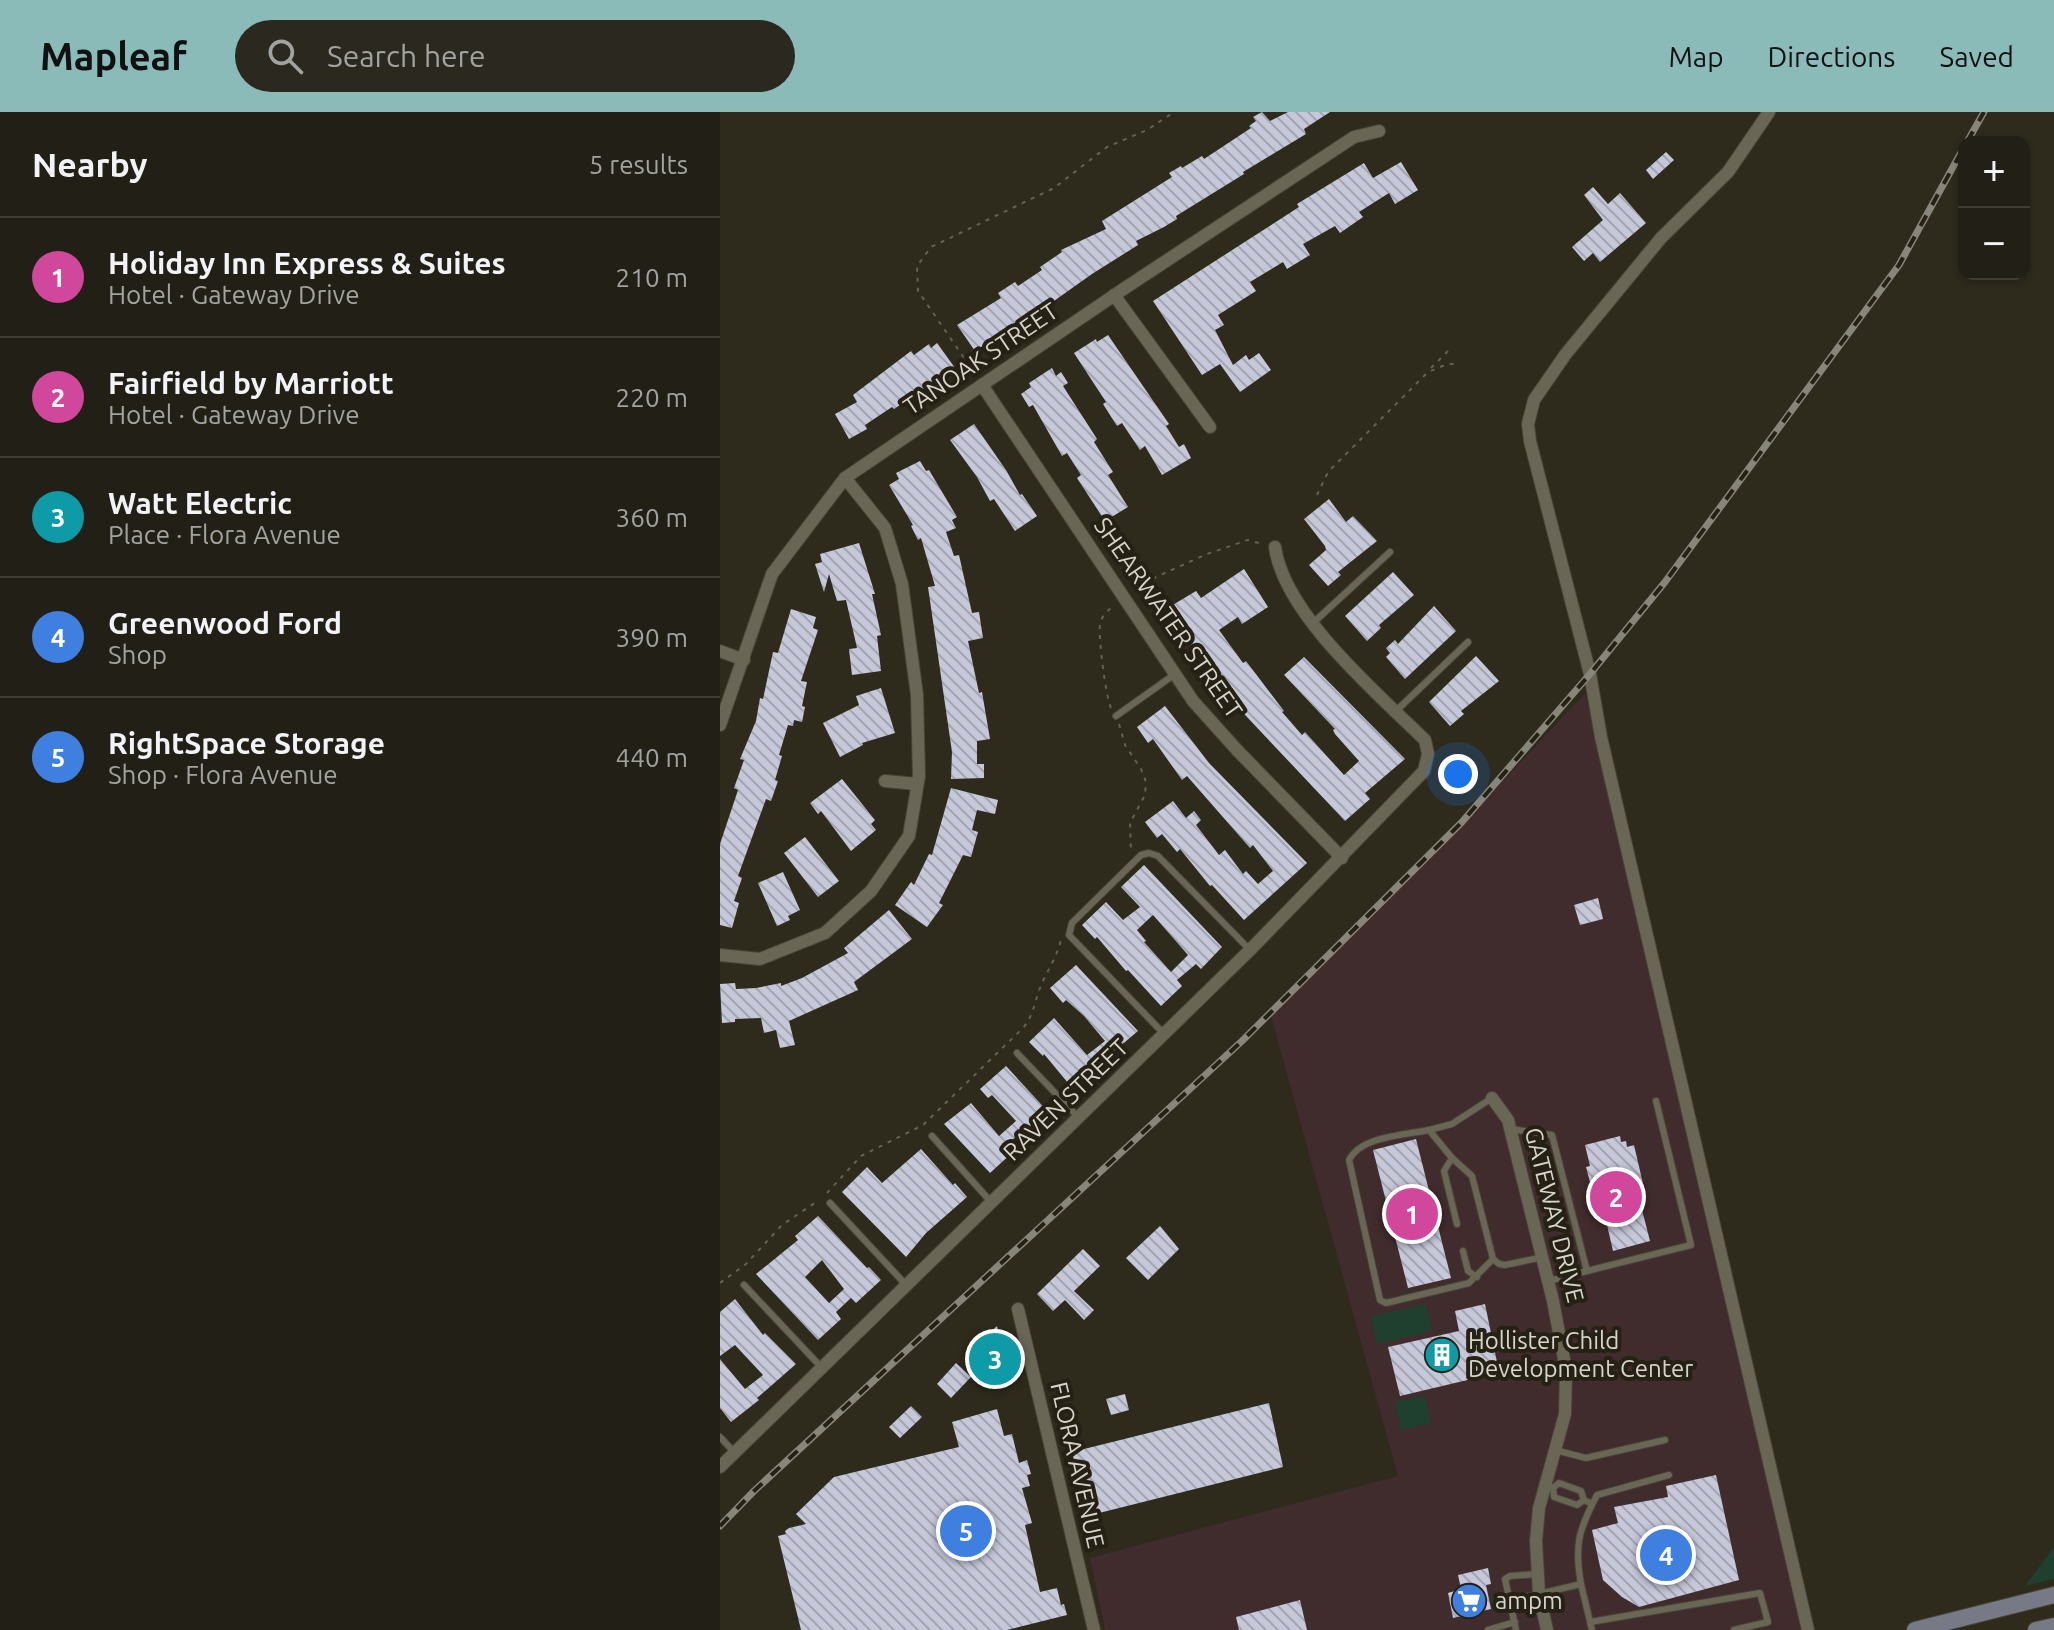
<!DOCTYPE html>
<meta charset="utf-8">
<style>
body{margin:0;font-family:Ubuntu,sans-serif;background:#2a281f;color:#f1f3f6}
.controls{position:absolute;right:24px;top:24px;display:grid;overflow:hidden;border-radius:16px;box-shadow:0 2px 6px #0004}
.controls button{width:72px;height:72px;display:grid;place-items:center;padding:0;border:0;border-bottom:2px solid #3f3e35;background:#222016;color:#f1f3f6;font:40px sans-serif}
.you{position:absolute;left:738px;top:662px;width:28px;height:28px;margin:-20px;border:6px solid #fff;border-radius:50%;background:#1a73e8;box-shadow:0 0 0 12px #1a73e833}
.badge{display:grid;place-items:center;width:52px;height:52px;border-radius:50%;background:#8bbbb9;color:#fff;font-size:26px;font-weight:700}
.pin{position:absolute;translate:-50% -50%;border:4px solid #fff;box-shadow:0 2px 8px #0006}
.list{margin:0;padding:0;list-style:none}
h2{display:flex;justify-content:space-between;align-items:center;height:104px;margin:0;padding:0 32px;font-size:34px}
h2 small{font-size:26px;font-weight:400;color:#a2a3a1}
.list li{display:grid;grid-template-columns:52px 1fr auto;gap:24px;align-items:center;box-sizing:border-box;height:120px;padding:0 32px;border-top:2px solid #3f3e35}
.list b{display:block;font-size:30px;white-space:nowrap}
.list p{margin:0;font-size:26px;white-space:nowrap;color:#a2a3a1}
.list em{font-size:26px;font-style:normal;color:#a2a3a1}
.icon{flex:none;width:44px;height:44px;fill:none;stroke:currentColor;stroke-width:2;stroke-linecap:round;stroke-linejoin:round}
.map{position:relative;flex:none;width:1334px;height:1518px;overflow:hidden}
header{display:flex;align-items:center;gap:48px;box-sizing:border-box;height:112px;padding:0 40px;background:#8bbbb9;color:#111}
header strong{font-size:38px}
nav{display:flex;gap:44px;margin-inline-start:auto;font-size:28px}
.search{width:560px;height:72px;background:#2a281f;display:flex;align-items:center;gap:20px;box-sizing:border-box;padding:0 28px;border-radius:44px;color:#a2a3a1;font-size:30px}
main{display:flex}
aside{flex:1;background:#222016}
.map>svg:first-child{display:block}
.commercial{fill:#402c2d}
.green{fill:#1f3f2f}
.building{fill:url(#building-back-hatch);fill-rule:evenodd}
.lines{fill:none;stroke-linecap:round;stroke-linejoin:round}
.service-casing{stroke:#494539;stroke-width:8}
.minor-casing{stroke:#494539;stroke-width:14}
.secondary-casing{stroke:#494539;stroke-width:18}
.path{stroke:#646155;stroke-width:2;stroke-dasharray:4 6;stroke-linecap:butt}
.service{stroke:#6a6656;stroke-width:6}
.minor{stroke:#6a6656;stroke-width:12}
.secondary{stroke:#777a86;stroke-width:16}
.rail-casing{stroke:#88867b;stroke-width:7}
.rail{stroke:#252114;stroke-width:4;stroke-dasharray:12;stroke-linecap:butt}
.labels{text-anchor:middle;stroke-width:8;stroke-linejoin:round;paint-order:stroke}
.street-label{font-size:24px;fill:#d6d4cb;stroke:#252114}
.poi-label{font-size:24px;fill:#d6d4cb;stroke:#252114;text-anchor:start}
</style>
<header>
<strong>Mapleaf</strong>
<div class="search"><svg class="icon" aria-label="search" viewBox="0 0 24 24"><circle cx="10" cy="10" r="6"/><path d="M15 15l6 6"/></svg>Search here</div>
<nav><a>Map</a><a>Directions</a><a>Saved</a></nav>
</header>
<main>
<aside>
<h2>Nearby<small>5 results</small></h2>
<ul class="list">
<li><span class="badge" style="background:#d1479c">1</span><div><b>Holiday Inn Express &amp; Suites</b><p>Hotel · Gateway Drive</p></div><em>210 m</em></li>
<li><span class="badge" style="background:#d1479c">2</span><div><b>Fairfield by Marriott</b><p>Hotel · Gateway Drive</p></div><em>220 m</em></li>
<li><span class="badge" style="background:#0f9aa8">3</span><div><b>Watt Electric</b><p>Place · Flora Avenue</p></div><em>360 m</em></li>
<li><span class="badge" style="background:#3f7fe0">4</span><div><b>Greenwood Ford</b><p>Shop</p></div><em>390 m</em></li>
<li><span class="badge" style="background:#3f7fe0">5</span><div><b>RightSpace Storage</b><p>Shop · Flora Avenue</p></div><em>440 m</em></li>
</ul>
</aside>
<div class="map">
<svg width="1334" height="1518" viewBox="0 0 1334 1518">
<defs>
<pattern id="building-back-hatch" width="6" height="6" patternUnits="userSpaceOnUse" patternTransform="scale(2)"><rect width="6" height="6" fill="#c6c7d9"/><path d="M-1 5l2 2M0 0l6 6M5-1l2 2" fill="none" stroke="#a4a5b2"/></pattern>
</defs>
<rect width="100%" height="100%" fill="#2e2b1d"/>
<polygon class="commercial" points="865,581 933,844 1085,1518 385,1518 370,1446 678,1364 551,904 715,742"/>
<g class="green">
<polygon points="706,1192 712,1219 657,1232 651,1204"/>
<polygon points="705,1284 711,1311 681,1318 675,1290"/>
<polygon points="1334,1435 1334,1467 1305,1474"/>
</g>
<g class="building">
<polygon points="542,0 550,9 568,0 610,0 584,17 586,22 523,60 524,62 456,104 457,107 444,115 416,129 418,133 372,162 324,196 322,192 305,202 308,207 294,216 295,218 278,228 276,225 255,239 237,213 281,186 278,181 295,170 298,174 322,158 320,155 342,140 341,138 386,117 382,109 452,65 449,61 461,54 462,56 482,44 484,47 531,16 529,14 536,9 533,5"/>
<polygon points="946,40 954,48 933,67 926,58"/>
<polygon points="681,50 698,78 675,92 669,81 639,100 643,105 620,121 615,114 583,132 590,143 567,157 563,150 530,170 536,179 498,203 504,213 495,218 513,253 526,243 529,248 539,241 551,258 520,280 500,252 482,263 433,189 579,95 577,92 644,51 653,66"/>
<polygon points="873,75 888,92 900,81 926,111 880,150 873,141 864,149 852,135 883,108 864,83"/>
<polygon points="388,223 449,312 446,314 459,335 464,332 471,346 442,363 425,334 420,338 402,311 397,314 383,292 386,290 354,241 376,227 377,230"/>
<polygon points="217,231 235,256 174,297 172,295 145,313 147,317 129,327 115,302 137,290 133,283 191,239 194,243 209,232 211,236"/>
<polygon points="332,256 336,264 341,260 348,271 343,274 377,327 374,330 393,360 388,363 408,395 385,409 357,366 361,363 347,341 342,344 313,293 309,295 301,282 311,275 309,271"/>
<polygon points="254,312 286,358 300,383 302,382 317,404 295,419 274,387 270,389 257,365 230,328"/>
<polygon points="200,349 206,359 209,358 237,405 232,408 236,416 226,420 234,444 239,443 252,501 259,500 263,526 248,529 259,581 262,580 270,627 257,629 257,652 264,652 264,666 231,667 232,640 208,475 215,474 201,426 198,428 191,414 193,413 169,373 179,367 176,361"/>
<polygon points="609,387 626,410 633,404 657,429 618,460 621,463 608,474 589,453 606,438 605,434 584,407"/>
<polygon points="139,431 155,482 152,482 161,523 157,524 161,559 132,563 129,537 137,536 126,488 117,489 109,462 104,480 95,452 102,450 100,442"/>
<polygon points="524,457 548,495 522,512 518,505 499,518 523,551 526,549 564,599 562,600 582,623 585,620 624,663 639,649 615,622 613,618 615,617 564,563 584,545 685,647 645,681 650,687 625,709 511,588 446,497 476,479 481,486"/>
<polygon points="673,460 694,483 659,513 661,516 647,529 625,504"/>
<polygon points="714,494 736,519 685,567 666,545 670,541 666,536 675,528 678,532"/>
<polygon points="71,497 96,505 93,516 98,518 81,569 87,570 82,594 85,595 82,610 74,608 73,614 68,613 59,643 62,644 55,668 58,669 51,689 46,687 18,764 22,766 14,789 19,791 12,816 0,813 0,732 18,678 14,676 24,648 20,647 36,609 40,586 43,587 53,540 58,541"/>
<polygon points="756,544 779,569 741,599 744,602 730,614 709,590"/>
<polygon points="161,576 175,621 142,631 143,633 120,645 103,611 139,593 136,584"/>
<polygon points="445,594 489,651 587,751 524,808 492,773 490,774 460,737 457,740 442,722 437,726 425,710 453,689 466,706 474,699 481,708 476,713 499,743 505,738 523,762 526,759 538,772 553,759 533,733 530,736 467,664 462,668 433,627 428,631 417,615"/>
<polygon points="122,667 155,708 151,712 156,718 131,739 101,699 98,702 90,691"/>
<polygon points="231,676 278,688 275,702 257,698 252,718 258,720 251,745 243,743 219,791 223,793 207,815 175,793 191,770 194,773 209,742 212,743"/>
<polygon points="85,725 119,769 98,785 64,741"/>
<path d="M 424,753 L 502,835 L 481,857 L 476,852 L 457,868 L 462,874 L 441,894 L 408,858 L 406,859 L 377,825 L 375,827 L 362,813 L 386,790 L 403,808 L 420,795 L 401,775 ZM 433,803 L 468,843 L 451,860 L 424,830 L 426,829 L 417,818 Z"/>
<polygon points="63,760 80,798 68,804 70,808 57,814 38,771"/>
<polygon points="878,786 883,807 860,813 854,793"/>
<polygon points="169,798 192,827 134,870 138,878 69,909 75,933 60,936 56,918 44,921 41,906 15,907 15,910 2,911 0,872 15,871 16,877 36,876 61,871 61,874 82,866 128,841 124,836"/>
<polygon points="356,853 418,919 379,952 382,955 353,977 324,942 323,944 309,930 334,906 367,943 385,929 364,904 346,888 343,891 330,876"/>
<polygon points="286,954 331,1003 311,1021 306,1016 290,1030 288,1034 293,1040 270,1061 224,1012 251,991 279,1024 296,1009 272,983 268,986 260,977"/>
<polygon points="900,1024 901,1030 906,1029 907,1035 914,1033 924,1076 917,1078 930,1129 893,1139 882,1091 876,1093 866,1055 870,1054 865,1033"/>
<polygon points="696,1027 731,1166 688,1176 653,1038"/>
<polygon points="201,1037 233,1073 235,1071 247,1085 206,1121 186,1145 122,1080 147,1055 162,1071"/>
<path d="M 98,1104 L 147,1156 L 149,1155 L 161,1168 L 136,1191 L 131,1186 L 116,1200 L 121,1207 L 98,1228 L 36,1162 L 78,1128 L 75,1124 ZM 102,1148 L 124,1177 L 109,1191 L 85,1165 Z"/>
<polygon points="440,1114 459,1137 428,1168 406,1146"/>
<polygon points="363,1137 380,1154 354,1179 374,1198 364,1208 345,1188 333,1199 317,1182"/>
<polygon points="15,1187 43,1223 45,1221 76,1252 37,1286 39,1288 11,1310 0,1296 0,1247 25,1277 43,1263 15,1233 0,1244 0,1200"/>
<polygon points="765,1192 777,1250 774,1251 775,1258 755,1263 756,1266 680,1284 668,1235 739,1219 735,1199"/>
<polygon points="277,1214 290,1265 271,1270 261,1229"/>
<polygon points="236,1251 251,1265 231,1286 217,1272"/>
<polygon points="405,1282 409,1298 391,1303 386,1287"/>
<polygon points="549,1291 563,1355 367,1404 352,1340"/>
<polygon points="191,1294 202,1305 180,1326 169,1315"/>
<polygon points="277,1297 284,1324 292,1322 299,1351 307,1348 311,1362 307,1363 310,1374 302,1376 312,1411 305,1413 320,1480 337,1476 341,1493 344,1492 347,1503 287,1518 81,1518 58,1424 66,1422 65,1419 69,1416 86,1412 76,1402 114,1365 239,1335 232,1310"/>
<polygon points="996,1363 1019,1468 919,1495 902,1485 883,1468 872,1418 898,1411 894,1395 948,1385 946,1374"/>
<polygon points="768,1456 771,1472 766,1473 771,1497 733,1506 728,1481 741,1477 738,1463"/>
<polygon points="580,1488 587,1518 519,1518 516,1505"/>
</g>
<g class="lines">
<defs>
<g id="service">
<polyline points="593,511 670,440"/>
<polyline points="675,600 748,530"/>
<polyline points="396,604 455,562"/>
<polyline points="444,922 349,823 352,811 421,743 429,741 438,744 530,838"/>
<polyline points="297,941 359,1006"/>
<polyline points="791,1017 832,1023 867,1159 829,1169"/>
<polyline points="709,1018 732,1012 772,986"/>
<polyline points="212,1024 272,1091"/>
<polyline points="732,1046 724,1059 737,1112"/>
<polyline points="110,1091 187,1174"/>
<polyline points="743,1139 748,1159 757,1165"/>
<path d="M 773,1147 L 749,1171 L 666,1191 L 660,1188 L 629,1048 C 641,1024 685,1023 709,1018 L 732,1046 L 752,1064 L 773,1147 L 779,1152 L 785,1153 L 823,1145"/>
<polyline points="867,1159 971,1133 936,989"/>
<polyline points="24,1173 102,1256"/>
<polyline points="0,1325 15,1341"/>
<polyline points="835,1338 866,1346 945,1328"/>
<polyline points="825,1373 833,1376 839,1371 861,1379 864,1388 872,1392"/>
<polyline points="833,1376 834,1385 857,1393 864,1388"/>
<path d="M 861,1472 C 854,1433 859,1417 877,1383 L 949,1363"/>
<polyline points="789,1489 861,1472 872,1518"/>
<polyline points="870,1510 1040,1481 1048,1510 1014,1518"/>
<polyline points="768,1518 795,1510"/>
<polyline points="796,1518 785,1467 790,1464 817,1462"/>
</g>
<g id="minor">
<polyline points="1049,0 1008,60 941,126 845,243 814,288 808,312 810,329 870,562 881,625 1088,1518"/>
<polyline points="394,183 490,315"/>
<polyline points="262,273 473,589 517,638 622,746"/>
<polyline points="0,539 24,548"/>
<polyline points="0,613 52,462 125,366 405,176 634,25 659,19"/>
<polyline points="165,669 197,672"/>
<polyline points="0,843 40,847 105,821 151,779 189,724 199,664 197,583 182,472 165,416 125,366"/>
<polyline points="772,986 788,1008 833,1189 846,1258 845,1302 819,1396 816,1429 819,1482 827,1518"/>
<polyline points="298,1197 374,1518"/>
<path d="M 0,1355 L 530,838 L 704,659 L 708,642 L 705,628 C 657,581 564,502 555,435"/>
</g>
<g id="secondary">
<polyline points="1195,1518 1334,1483"/>
<polyline points="1316,1518 1334,1514"/>
</g>
</defs>
<use href="#service" class="service-casing"/>
<use href="#minor" class="minor-casing"/>
<use href="#secondary" class="secondary-casing"/>
<g class="path">
<polyline points="711,256 729,238"/>
<polyline points="255,262 198,179 197,154 211,135 334,76 387,35 427,18 454,0"/>
<polyline points="597,383 608,360 708,260 725,253 738,251"/>
<polyline points="417,479 436,465 487,442 528,428 542,432"/>
<path d="M 391,596 C 386,586 378,524 380,513 C 381,504 388,498 395,493"/>
<polyline points="399,612 405,633 421,657 426,670 425,683 410,711 411,739"/>
<path d="M 107,1081 L 141,1044 L 203,1013 L 303,916 C 315,902 315,885 323,869 C 330,854 337,844 341,828"/>
<polyline points="0,1171 26,1152 62,1113 99,1088"/>
</g>
<use href="#service" class="service"/>
<use href="#minor" class="minor"/>
<use href="#secondary" class="secondary"/>
<defs>
<g id="rail">
<polyline points="1247,30 1264,0"/>
<polyline points="0,1414 34,1379 522,929 742,710 870,562 945,470 1179,153 1244,35"/>
</g>
</defs>
<use href="#rail" class="rail-casing"/>
<use href="#rail" class="rail"/>
</g>
<defs>
<symbol id="building-disc" viewBox="-11 -11 22 22"><circle r="9.5" fill="#0f9aa8" stroke="#252114"/><path d="M-4-6H4V6H1V3H-1V6H-4ZM-2.5-4.3h1.7v1.8h-1.7ZM.8-4.3h1.7v1.8H.8ZM-2.5-1h1.7V.8h-1.7ZM.8-1h1.7V.8H.8Z" fill="#fff"/></symbol>
<symbol id="supermarket-disc" viewBox="-11 -11 22 22"><circle r="9.5" fill="#3f7fe0" stroke="#252114"/><path d="M-6-5.5h2.5l.6 2H6L4.5 2H-2.5L-4.4-4H-6ZM-1.5 3.2a1.3 1.3 0 1 0 .1 0ZM3 3.2a1.3 1.3 0 1 0 .1 0Z" fill="#fff"/></symbol>
</defs>
<g fill-rule="evenodd">
<use href="#building-disc" x="702" y="1223" width="40" height="40"/>
<use href="#supermarket-disc" x="729" y="1469" width="40" height="40"/>
</g>
<g class="labels">
<g class="street-label">
<text transform="translate(261 247) rotate(-34)" y="8">TANOAK STREET</text>
<text transform="translate(448 506) rotate(55)" y="8">SHEARWATER STREET</text>
<text transform="translate(346 988) rotate(-44)" y="8">RAVEN STREET</text>
<text transform="translate(834 1103) rotate(76)" y="8">GATEWAY DRIVE</text>
<text transform="translate(357 1353) rotate(77)" y="8">FLORA AVENUE</text>
</g>
<g class="poi-label">
<text x="748" y="1237">Hollister Child<tspan x="748" dy="28">Development Center</tspan></text>
<text x="775" y="1497">ampm</text>
</g>
</g>
</svg>
<div class="controls">
<button>+</button>
<button>−</button>
</div>
<div class="you"></div>
<div class="pin badge" style="left:692px;top:1102px;background:#d1479c">1</div>
<div class="pin badge" style="left:896px;top:1085px;background:#d1479c">2</div>
<div class="pin badge" style="left:275px;top:1247px;background:#0f9aa8">3</div>
<div class="pin badge" style="left:946px;top:1443px;background:#3f7fe0">4</div>
<div class="pin badge" style="left:246px;top:1419px;background:#3f7fe0">5</div>
</div>
</main>
